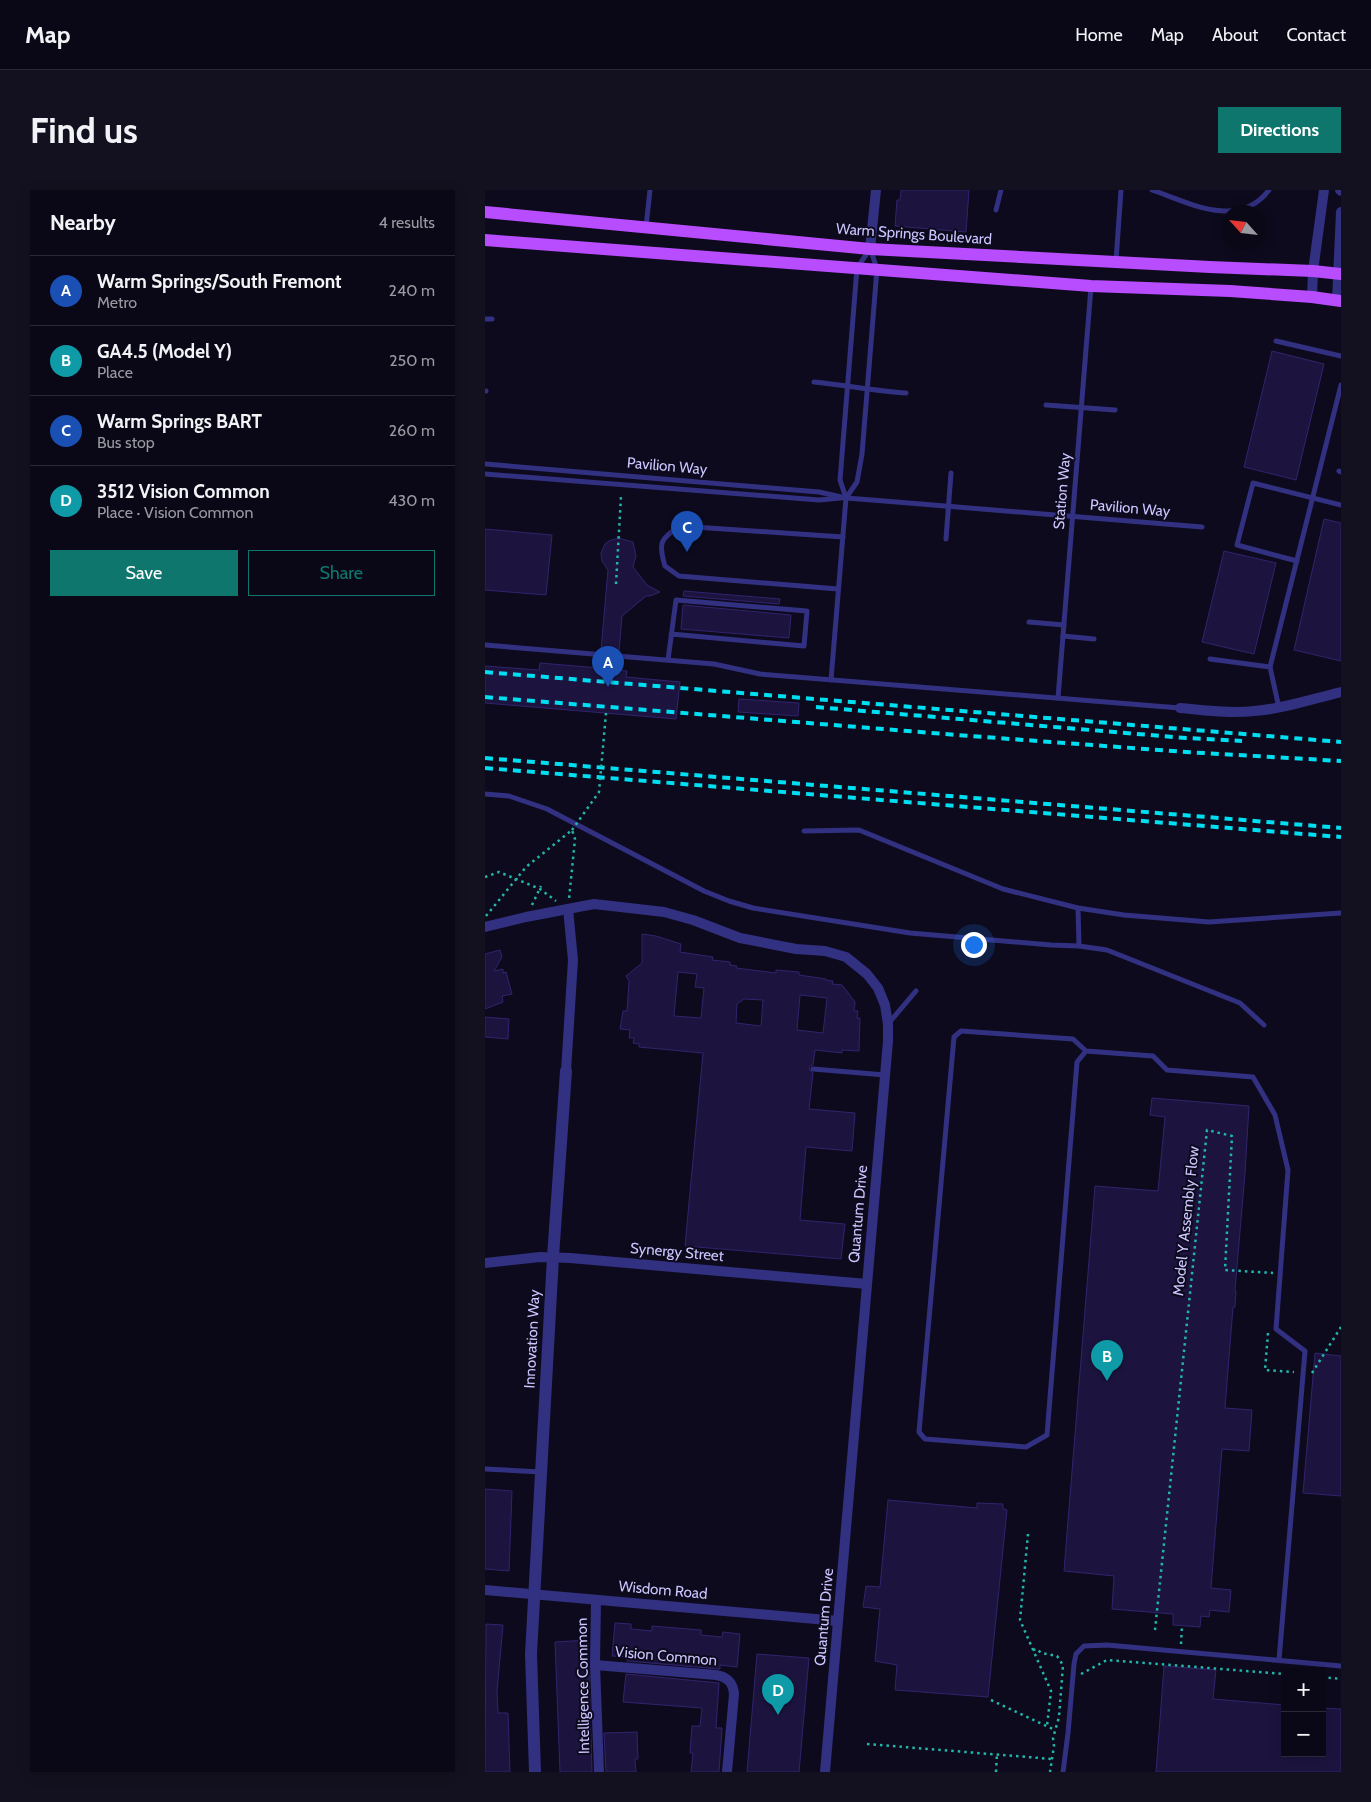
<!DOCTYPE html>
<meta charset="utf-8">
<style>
body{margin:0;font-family:Cabin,sans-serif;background:#13111f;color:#f1f3f6}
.controls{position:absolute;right:15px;bottom:15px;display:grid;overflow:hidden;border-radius:0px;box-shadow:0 2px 12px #0003}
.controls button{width:45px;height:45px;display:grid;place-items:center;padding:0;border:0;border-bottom:1px solid #2a2935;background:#0a0816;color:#f1f3f6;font:25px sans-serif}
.compass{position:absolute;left:736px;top:15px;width:45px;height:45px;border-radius:50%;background:#0a0816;box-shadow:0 2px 12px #0003;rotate:297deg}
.you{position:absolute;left:488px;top:754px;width:18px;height:18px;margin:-12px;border:4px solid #fff;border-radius:50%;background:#1a73e8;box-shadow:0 0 0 8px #1a73e833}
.badge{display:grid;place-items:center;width:32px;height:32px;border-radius:50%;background:#0f766e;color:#fff;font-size:16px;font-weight:700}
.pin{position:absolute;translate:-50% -41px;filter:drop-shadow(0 1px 2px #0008)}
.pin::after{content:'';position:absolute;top:26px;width:18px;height:15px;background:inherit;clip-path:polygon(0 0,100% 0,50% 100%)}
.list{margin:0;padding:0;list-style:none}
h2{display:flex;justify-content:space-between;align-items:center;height:65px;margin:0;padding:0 20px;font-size:21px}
h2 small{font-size:16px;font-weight:400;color:#999aa1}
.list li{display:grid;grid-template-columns:32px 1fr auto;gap:15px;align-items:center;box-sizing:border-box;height:70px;padding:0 20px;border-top:1px solid #2a2935}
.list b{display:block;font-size:19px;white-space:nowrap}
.list p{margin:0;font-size:16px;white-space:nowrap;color:#999aa1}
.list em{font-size:16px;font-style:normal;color:#999aa1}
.actions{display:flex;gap:10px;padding:15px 20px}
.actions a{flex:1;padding:11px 0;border:1px solid #0f766e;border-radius:0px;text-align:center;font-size:18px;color:#0f766e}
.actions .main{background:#0f766e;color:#fff}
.map{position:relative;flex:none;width:856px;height:1582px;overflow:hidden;border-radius:0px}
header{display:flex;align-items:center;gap:30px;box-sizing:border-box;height:70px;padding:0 25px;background:#0a0816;border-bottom:1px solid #2a2935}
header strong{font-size:24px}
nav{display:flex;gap:28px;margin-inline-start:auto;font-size:18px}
.intro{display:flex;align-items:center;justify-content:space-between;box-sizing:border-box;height:120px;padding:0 30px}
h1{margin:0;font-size:35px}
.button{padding:12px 22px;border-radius:0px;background:#0f766e;color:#fff;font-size:18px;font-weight:700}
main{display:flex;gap:30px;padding:0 30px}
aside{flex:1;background:#0a0816;border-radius:0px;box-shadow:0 2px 12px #0003}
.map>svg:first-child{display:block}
.building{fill:#1c143f;stroke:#31246d;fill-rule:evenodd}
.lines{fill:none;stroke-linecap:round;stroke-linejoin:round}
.path{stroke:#23b6aa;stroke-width:2.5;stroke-dasharray:2.5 4;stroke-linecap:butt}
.service{stroke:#323080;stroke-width:5}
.minor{stroke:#323080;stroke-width:10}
.tertiary{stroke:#323080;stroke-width:12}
.primary{stroke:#b84dff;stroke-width:12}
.rail{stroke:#00def1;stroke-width:4;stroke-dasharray:8 6;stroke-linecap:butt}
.path-bridge{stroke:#23b6aa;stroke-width:2.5;stroke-dasharray:2.5 4;stroke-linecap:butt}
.labels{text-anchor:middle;stroke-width:4;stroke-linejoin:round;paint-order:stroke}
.street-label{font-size:15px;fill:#cbc6ff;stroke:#0d0a1d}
</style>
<header>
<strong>Map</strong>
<nav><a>Home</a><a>Map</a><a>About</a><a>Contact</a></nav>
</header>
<div class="intro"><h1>Find us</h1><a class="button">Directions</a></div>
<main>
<aside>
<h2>Nearby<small>4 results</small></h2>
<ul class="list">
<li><span class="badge" style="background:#1a4fb4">A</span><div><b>Warm Springs/South Fremont</b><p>Metro</p></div><em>240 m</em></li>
<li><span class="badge" style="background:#0f9aa8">B</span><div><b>GA4.5 (Model Y)</b><p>Place</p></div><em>250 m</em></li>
<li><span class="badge" style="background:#1a4fb4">C</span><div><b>Warm Springs BART</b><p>Bus stop</p></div><em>260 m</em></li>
<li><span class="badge" style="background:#0f9aa8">D</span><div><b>3512 Vision Common</b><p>Place · Vision Common</p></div><em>430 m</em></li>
</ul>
<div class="actions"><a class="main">Save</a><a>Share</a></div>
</aside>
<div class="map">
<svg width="856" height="1582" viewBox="0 0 856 1582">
<rect width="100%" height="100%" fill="#0d0a1d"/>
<g class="building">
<polygon points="416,0 484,0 481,42 410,36 412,10 415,10"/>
<polygon points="787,161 839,174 811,290 759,277"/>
<polygon points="839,329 856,333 856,471 809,460"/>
<polygon points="0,339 67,345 61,405 0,400"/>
<polygon points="133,348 148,352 151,366 148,377 162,395 175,402 165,406 161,406 137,426 134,462 116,460 123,380 117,371 116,363 120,354 124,351"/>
<polygon points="739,361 791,373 769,464 717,452"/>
<polygon points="199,401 295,409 294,414 198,406"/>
<polygon points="198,415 306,425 304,448 196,439"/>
<polygon points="115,469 134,470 133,480 142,481 141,487 195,492 191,529 0,513 0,476 54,480 55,473 114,478"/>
<polygon points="254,509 314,513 313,526 253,522"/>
<path d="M 157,744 L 171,746 L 196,754 L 195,762 L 228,767 L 227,770 L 245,772 L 245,775 L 252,776 L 251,778 L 291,783 L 291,780 L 314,782 L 314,785 L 341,789 L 341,790 L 348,791 L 347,794 L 357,795 L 370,812 L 369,821 L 373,821 L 372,828 L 375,828 L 374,861 L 357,860 L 357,863 L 330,860 L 328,875 L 325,876 L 324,879 L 328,883 L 324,919 L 370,923 L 367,961 L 321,957 L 315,1030 L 360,1034 L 356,1069 L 200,1056 L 218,863 L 154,857 L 154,854 L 148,853 L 149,848 L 144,848 L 145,840 L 135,839 L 138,821 L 142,821 L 144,791 L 141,786 L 157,773 ZM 193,782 L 212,784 L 210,797 L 219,798 L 216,828 L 189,826 ZM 315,805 L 342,808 L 338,843 L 312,840 ZM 259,809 L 278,810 L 276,836 L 251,833 L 252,814 Z"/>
<polygon points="15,760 17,767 9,781 18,779 18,783 21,782 27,804 17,806 18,812 0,819 0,764"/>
<polygon points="0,827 24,829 23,849 0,847"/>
<polygon points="667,908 764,916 760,983 750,1100 751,1101 750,1117 748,1117 740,1218 767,1220 764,1261 737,1259 726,1398 746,1400 744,1422 725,1420 724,1427 716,1426 715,1437 688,1435 688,1424 627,1419 629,1386 579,1381 610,996 673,1001 680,927 665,925"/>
<polygon points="830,1163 856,1166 856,1306 818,1303"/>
<polygon points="0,1299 27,1301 24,1381 0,1379"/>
<polygon points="403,1310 492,1318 492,1313 518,1314 518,1319 522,1320 503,1507 410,1500 412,1475 390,1471 395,1419 378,1417 381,1396 395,1397"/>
<polygon points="130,1433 146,1434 146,1439 167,1441 167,1436 216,1440 216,1445 237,1447 238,1442 255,1444 252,1477 235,1475 235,1479 142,1471 142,1467 127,1466"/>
<polygon points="1,1434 18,1435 12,1501 13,1523 23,1523 25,1582 0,1582"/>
<polygon points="103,1450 107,1582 75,1582 70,1452"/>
<polygon points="272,1464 324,1468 314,1582 262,1582"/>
<polygon points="679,1476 731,1480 728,1509 800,1515 800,1563 837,1563 837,1518 856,1519 856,1582 671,1582"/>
<polygon points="141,1484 234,1493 231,1538 237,1538 234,1582 206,1582 208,1563 205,1563 207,1536 215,1536 217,1518 138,1512"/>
<polygon points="152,1542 153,1569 150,1569 151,1582 121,1582 119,1543"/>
</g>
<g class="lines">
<g class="path">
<polyline points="131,394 136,306"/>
<polyline points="0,687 14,682 55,699 71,711"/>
<polyline points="47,715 56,696"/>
<polyline points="1,726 41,677 87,640 90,649 84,709"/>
<polyline points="783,1143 780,1180 809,1182"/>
<polyline points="827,1183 856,1137"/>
<polyline points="543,1344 535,1430 566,1501 562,1536"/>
<polyline points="670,1440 722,940 747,946 740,1080 788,1083"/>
<polyline points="696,1454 697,1436"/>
<polyline points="548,1460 552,1459 556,1463 572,1466 578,1475 574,1527 568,1548 569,1556 565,1582"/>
<polyline points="596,1484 622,1470 800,1484"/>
<polyline points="837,1487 856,1489"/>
<polyline points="506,1510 570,1540"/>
<polyline points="382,1554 567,1569"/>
<polyline points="511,1582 512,1563"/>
</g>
<g class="service">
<path d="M 667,0 C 704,13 754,40 784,0"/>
<polyline points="511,20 516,0"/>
<polyline points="161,37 165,0"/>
<polyline points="631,71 636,0"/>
<polyline points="0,129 7,129"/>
<polyline points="791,151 856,166"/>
<path d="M 329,192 C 360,195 390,201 421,203"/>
<polyline points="0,201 1,201"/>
<polyline points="561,215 630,220"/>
<polyline points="0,274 334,302 361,308 387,310 717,337"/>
<polyline points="854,281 856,282"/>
<polyline points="0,284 334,310 356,308"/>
<polyline points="361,308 372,292 377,264 392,79 386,61"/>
<polyline points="461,349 466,283"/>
<polyline points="812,371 752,355 768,293 856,315"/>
<path d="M 353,399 L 194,386 L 180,376 C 173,353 175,349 195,336 L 358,347"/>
<polyline points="544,432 579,435"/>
<polyline points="578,446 609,449"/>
<polyline points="0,455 229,474 275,484 695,518"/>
<polyline points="725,469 785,477 794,518"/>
<polyline points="183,470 191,410 322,421 319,456 186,444"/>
<polyline points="785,477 856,195"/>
<polyline points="346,490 361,308 355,290 372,78 385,59"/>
<polyline points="573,508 606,97"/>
<polyline points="0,604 24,606 62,619 219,701 244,711 268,718 425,743 566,755 594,756 622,760 755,813 779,835"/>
<polyline points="319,641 374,640 518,699 593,718 639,725 724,732 856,723"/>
<polyline points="593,718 594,756"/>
<polyline points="403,834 431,801"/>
<polyline points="601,861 588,849 476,841 469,847 434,1242 440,1249 541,1257 562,1245 592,872 601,861 668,866 682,880 768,887 790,925 803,980 791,1139 820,1161 794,1470"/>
<polyline points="328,879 400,885"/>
<polyline points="0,1279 56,1282"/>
<polyline points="578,1582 583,1543 589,1474 591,1464 599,1456 622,1455 856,1476"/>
</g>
<g class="minor">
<polyline points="855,0 856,1"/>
<polyline points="385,59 391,0"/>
<polyline points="827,107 828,81 839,0"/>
<polyline points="852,110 856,22"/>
<path d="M 695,518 C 719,520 744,524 769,521 C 798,519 827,509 856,502"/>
<polyline points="0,737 41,727 109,714 179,722 208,730 255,748 311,759 340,761 361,767 382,784 393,798 400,815 403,834 403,851 340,1582"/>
<polyline points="81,881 88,770 83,719"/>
<polyline points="0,1073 55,1067 85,1068 382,1094"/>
<polyline points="0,1400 353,1431"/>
<polyline points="111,1410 110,1475 114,1582"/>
<path d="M 110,1475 L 231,1485 C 242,1487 248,1492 249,1504 L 242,1582"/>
</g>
<polyline class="tertiary" points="50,1582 46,1464 68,1067 81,881"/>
<g class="primary">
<polyline points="0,22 385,59 725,77 828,81 856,84"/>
<polyline points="0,50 606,96 745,101 827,107 856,111"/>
</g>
<g class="rail">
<polyline points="0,482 856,552"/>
<polyline points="0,507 472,545 701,562 856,571"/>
<polyline points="331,517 701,548 757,551"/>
<polyline points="0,568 856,638"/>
<polyline points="0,578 856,647"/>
</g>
<polyline class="path-bridge" points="87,640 114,602 121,523"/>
</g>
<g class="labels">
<g class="street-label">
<text transform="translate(429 44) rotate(4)" y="5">Warm Springs Boulevard</text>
<text transform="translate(182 276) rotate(5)" y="5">Pavilion Way</text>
<text transform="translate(577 301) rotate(-85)" y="5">Station Way</text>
<text transform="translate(645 318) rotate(5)" y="5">Pavilion Way</text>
<text transform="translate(373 1024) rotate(-85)" y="5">Quantum Drive</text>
<text transform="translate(701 1031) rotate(-84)" y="5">Model Y Assembly Flow</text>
<text transform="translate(192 1062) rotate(5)" y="5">Synergy Street</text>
<text transform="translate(47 1149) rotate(-87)" y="5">Innovation Way</text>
<text transform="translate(178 1400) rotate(5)" y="5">Wisdom Road</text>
<text transform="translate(339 1427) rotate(-85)" y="5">Quantum Drive</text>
<text transform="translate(181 1466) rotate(5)" y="5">Vision Common</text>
<text transform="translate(98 1496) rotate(-91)" y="5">Intelligence Common</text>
</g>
</g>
</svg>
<div class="controls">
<button>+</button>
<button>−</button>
</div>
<svg class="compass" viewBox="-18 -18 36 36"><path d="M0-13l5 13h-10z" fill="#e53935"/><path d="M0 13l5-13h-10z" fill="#999aa1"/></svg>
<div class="you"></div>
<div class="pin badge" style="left:123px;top:497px;background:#1a4fb4">A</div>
<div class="pin badge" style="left:622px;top:1191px;background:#0f9aa8">B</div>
<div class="pin badge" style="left:202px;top:362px;background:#1a4fb4">C</div>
<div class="pin badge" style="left:293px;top:1525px;background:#0f9aa8">D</div>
</div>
</main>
